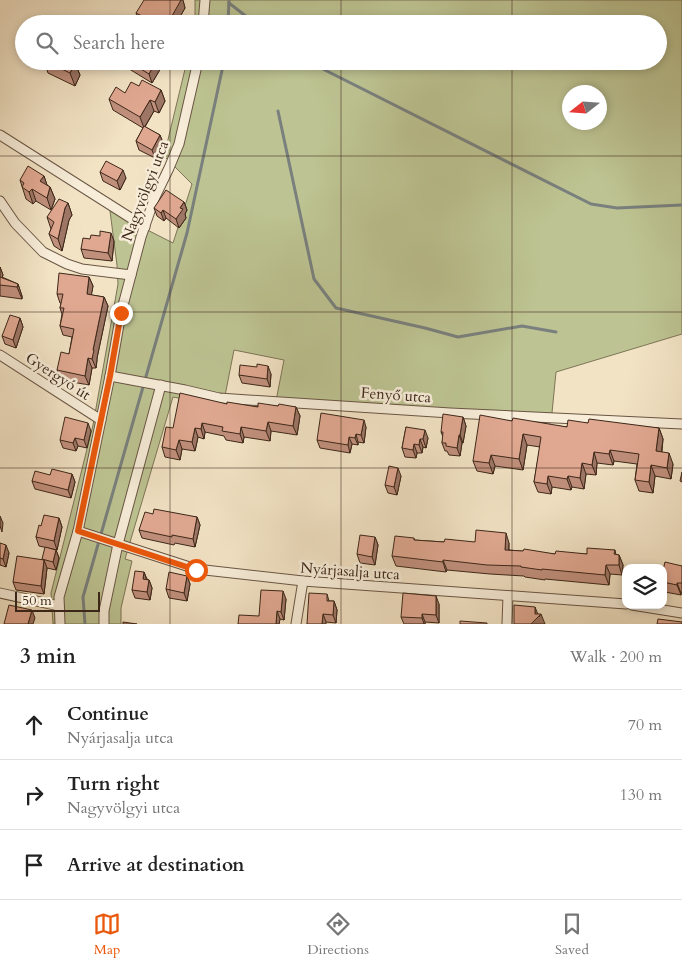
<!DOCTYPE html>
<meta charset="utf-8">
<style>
body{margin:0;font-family:Cardo,serif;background:#f6f6f6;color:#222}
.controls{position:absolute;right:15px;bottom:15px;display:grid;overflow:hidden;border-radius:10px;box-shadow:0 2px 8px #0003}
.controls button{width:45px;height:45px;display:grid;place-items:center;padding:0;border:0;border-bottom:1px solid #e0e0e0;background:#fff;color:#222;font:25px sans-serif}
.compass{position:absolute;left:562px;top:85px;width:45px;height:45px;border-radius:50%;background:#fff;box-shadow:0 2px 8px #0003;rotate:253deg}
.scale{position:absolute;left:15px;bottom:12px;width:85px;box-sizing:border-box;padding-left:5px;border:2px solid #3d2719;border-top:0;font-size:14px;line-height:18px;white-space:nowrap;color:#3d2719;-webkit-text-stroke:4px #f7edd9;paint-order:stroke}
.stop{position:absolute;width:15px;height:15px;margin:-11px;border:4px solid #ea580c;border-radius:50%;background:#fff}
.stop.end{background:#ea580c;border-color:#fff;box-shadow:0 1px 5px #0008}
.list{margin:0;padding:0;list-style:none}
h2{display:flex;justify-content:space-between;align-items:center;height:65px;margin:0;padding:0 20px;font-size:21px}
h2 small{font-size:16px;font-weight:400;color:#767676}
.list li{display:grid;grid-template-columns:32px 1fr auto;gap:15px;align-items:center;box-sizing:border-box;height:70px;padding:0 20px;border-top:1px solid #e0e0e0}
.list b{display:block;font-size:19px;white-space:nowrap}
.list p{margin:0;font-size:16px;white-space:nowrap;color:#767676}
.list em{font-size:16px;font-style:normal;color:#767676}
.icon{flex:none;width:28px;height:28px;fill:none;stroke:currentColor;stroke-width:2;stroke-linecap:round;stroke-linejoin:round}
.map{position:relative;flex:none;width:682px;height:624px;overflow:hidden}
.search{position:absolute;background:#fff;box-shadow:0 2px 8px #0003;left:15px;right:15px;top:15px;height:55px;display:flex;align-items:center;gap:12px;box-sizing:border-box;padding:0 18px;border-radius:28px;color:#767676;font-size:19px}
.sheet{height:275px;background:#fff}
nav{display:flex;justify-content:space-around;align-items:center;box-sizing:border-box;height:70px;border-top:1px solid #e0e0e0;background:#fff;font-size:14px;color:#767676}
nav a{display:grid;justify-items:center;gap:2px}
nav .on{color:#ea580c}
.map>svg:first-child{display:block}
.green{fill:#bdc392;stroke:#7d7556;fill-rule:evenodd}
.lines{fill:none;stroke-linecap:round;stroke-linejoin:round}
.stream{stroke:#79807d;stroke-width:3}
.street-casing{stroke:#6a5644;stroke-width:11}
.street{stroke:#f7edd9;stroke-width:9}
.wall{fill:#c1907d;stroke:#3d2719}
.shaded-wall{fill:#9d7666;stroke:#3d2719}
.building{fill:#e0a891;stroke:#3d2719}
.route{stroke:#ea580c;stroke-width:6}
.grid{fill:none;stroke:#3d2719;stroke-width:1;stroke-opacity:0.55}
.labels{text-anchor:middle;stroke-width:5;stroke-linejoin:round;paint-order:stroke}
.street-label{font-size:15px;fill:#3d2719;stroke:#f7edd9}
</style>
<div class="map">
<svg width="682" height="624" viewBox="0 0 682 624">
<rect width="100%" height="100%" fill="#f2e3c5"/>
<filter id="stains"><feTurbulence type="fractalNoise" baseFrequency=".004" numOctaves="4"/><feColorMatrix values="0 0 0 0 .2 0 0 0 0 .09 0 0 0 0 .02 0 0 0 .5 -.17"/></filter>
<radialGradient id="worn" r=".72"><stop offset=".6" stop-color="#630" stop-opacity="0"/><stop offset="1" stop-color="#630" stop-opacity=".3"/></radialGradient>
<path class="green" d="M 195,0 L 682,0 L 682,334 L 556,372 L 551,423 L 275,406 L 284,360 L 234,350 L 223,406 L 173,397 L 125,559 L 132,561 L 121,608 L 121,624 L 53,624 L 51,593 L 93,425 L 118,284 L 117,265 L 110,211 L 173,243 L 192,184 L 164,156 L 187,61 L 658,61 L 658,24 L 195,24 ZM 570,92 L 600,92 L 600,122 L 570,122 Z"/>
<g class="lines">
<g class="stream">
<polyline points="229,3 256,24"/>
<polyline points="228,24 229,0"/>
<polyline points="307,61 591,204 617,208 682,205"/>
<polyline points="278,111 314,279 336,308 425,328 458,337 522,326 556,332"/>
<polyline points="85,624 83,597 187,233 224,61"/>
</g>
<defs>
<g id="street">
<polyline points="203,24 205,0"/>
<polyline points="0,135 145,227"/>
<polyline points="0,201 15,223 43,252 67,264 82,269 131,275"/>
<polyline points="0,355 101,420"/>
<polyline points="110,376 185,390 219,398 450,413 682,424"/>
<polyline points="78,531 196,569 303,581 626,604"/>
<polyline points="0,593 59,606"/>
<polyline points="632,605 682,613"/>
<polyline points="60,624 59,597 78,531 110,376 121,313 141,237 155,197 169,168 179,144 198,61"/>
<polyline points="104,624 104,611 118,544 161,385"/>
<polyline points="296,624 303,581"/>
<polyline points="507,624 508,596"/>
</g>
</defs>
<use href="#street" class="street-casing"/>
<use href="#street" class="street"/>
</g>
<g class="wall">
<polygon points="183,1 185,8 177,22 140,22 136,13"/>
<polygon points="44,61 71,61 75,63 80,75 75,86 48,73"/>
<polygon points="124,61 171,61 170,64 165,61 152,83 126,67"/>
<polygon points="139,86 161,90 165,101 159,113 154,111 145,127 160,135 163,143 155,158 139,150 136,141 143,128 113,110 109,99 125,93"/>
<polygon points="100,172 126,178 120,190 103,181"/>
<polygon points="44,176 47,185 50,187 55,199 51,210 36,201 33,204 26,199 20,180"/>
<polygon points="184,202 187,210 185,214 186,218 179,228 166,218 164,221 157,216 154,208"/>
<polygon points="68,203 72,215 69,220 62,251 54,246 49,234 51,229 47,217"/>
<polygon points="114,241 112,261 84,258 81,249"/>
<polygon points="0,267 3,275 2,277 18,284 22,296 22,299 0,296"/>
<polygon points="89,277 93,286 91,295 104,297 108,306 97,358 97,360 96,368 92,368 89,385 61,380 57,370 69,354 72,337 63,335 60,326 62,314 60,308 61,303 60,303 57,294"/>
<polygon points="20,318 23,327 16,348 5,344 2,336"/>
<polygon points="271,374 270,387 242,383 239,375"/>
<polygon points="227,404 258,407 278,406 296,407 300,416 297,435 271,431 270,441 244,437 243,443 226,440 224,436 205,432 204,439 198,437 195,451 182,449 180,460 165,457 162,447 173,428"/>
<polygon points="463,417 466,426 463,443 462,443 460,456 449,455 447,451 445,451 442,443 443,437 441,432"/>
<polygon points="512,421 567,427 588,423 659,428 663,439 662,452 673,464 671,479 655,476 653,493 639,491 635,480 637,464 614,461 613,465 597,463 596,475 586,474 584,489 572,487 571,490 552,487 551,494 538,492 534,482 540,447 527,445 523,470 495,466 493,474 477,471 473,461"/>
<polygon points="366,427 364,443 358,442 358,445 352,444 350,453 320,448 317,440"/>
<polygon points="406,427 428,438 426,448 423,447 422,453 417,453 416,458 405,457 402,448"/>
<polygon points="91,431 87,448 78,446 76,451 63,448 60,440"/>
<polygon points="72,474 75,482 71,498 35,489 32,481 50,475"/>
<polygon points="401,476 397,495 388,493 385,485"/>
<polygon points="153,514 197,517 200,525 195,547 175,543 174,545 142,538 139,530"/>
<polygon points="59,518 62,527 57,550 39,546 36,537 41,526"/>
<polygon points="375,537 378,545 375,565 360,563 357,554"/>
<polygon points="414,538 414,540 444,542 509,543 509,550 555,554 587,554 615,550 616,555 619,555 623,565 622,575 610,574 609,585 545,579 545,580 525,577 524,576 490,574 447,570 446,572 396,566 392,556"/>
<polygon points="0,543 9,553 6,567 0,565"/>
<polygon points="56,550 59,558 56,570 47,568 44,594 16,590 13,582 42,560"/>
<polygon points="682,566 682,593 681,593 681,595 665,592 663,588 663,570"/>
<polygon points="144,572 147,579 149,580 152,588 150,600 135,598 132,590"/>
<polygon points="187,576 190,584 187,601 169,598 166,589"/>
<polygon points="327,594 329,601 334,601 337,610 336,623 326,622 307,624"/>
<polygon points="286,599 284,620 280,619 279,624 238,624 259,616"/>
<polygon points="439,604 439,623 425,622 425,624 404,624 401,617"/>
</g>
<g class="shaded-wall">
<polygon points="179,0 183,0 185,8 177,22 177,24 172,24 172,16"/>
<polygon points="156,61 165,61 152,83 149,74"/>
<polygon points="75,63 80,75 75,86 70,73"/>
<polygon points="161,90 165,101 159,113 155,102"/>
<polygon points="150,100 154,111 144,128 140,117"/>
<polygon points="160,135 163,143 155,158 152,150"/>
<polygon points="123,170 126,178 120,190 117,181"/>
<polygon points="44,176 48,188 40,181"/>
<polygon points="50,187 55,199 51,210 47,198"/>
<polygon points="32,189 36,201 33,204 29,192"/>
<polygon points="184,202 187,210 185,214 186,218 179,228 176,219 180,208"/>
<polygon points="68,203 72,215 69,220 62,251 58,239 65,208"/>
<polygon points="163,210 166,218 164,221 161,213"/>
<polygon points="111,233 114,241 112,261 108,253"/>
<polygon points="0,267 3,275 0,283"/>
<polygon points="89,277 93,286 90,303 87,294"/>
<polygon points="18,284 22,296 22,299 17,287"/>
<polygon points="104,297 108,306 97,358 97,360 96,368 92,359 93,350"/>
<polygon points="20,318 23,327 16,348 13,340"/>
<polygon points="88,358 92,368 89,385 85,376"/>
<polygon points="268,366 271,374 270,387 267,379"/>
<polygon points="296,407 300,416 297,435 293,426"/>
<polygon points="463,417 466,426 463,443 460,435"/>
<polygon points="364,420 366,427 364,443 361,435"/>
<polygon points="268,422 271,431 270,441 266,431"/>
<polygon points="88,423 91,431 87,448 84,440"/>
<polygon points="202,423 205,432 204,439 201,429"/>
<polygon points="241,427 244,437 243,443 240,434"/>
<polygon points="195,428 198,437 195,451 192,442"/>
<polygon points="659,428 663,439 660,462 656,451"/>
<polygon points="425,430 428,438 426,448 423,439"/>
<polygon points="356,434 358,442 358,445 355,438"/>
<polygon points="523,434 527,445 523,470 519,459"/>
<polygon points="459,435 462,443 460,456 457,448"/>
<polygon points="349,437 352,444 350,453 348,445"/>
<polygon points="75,438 78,446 76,451 73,443"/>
<polygon points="420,439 423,447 422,453 419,445"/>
<polygon points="179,440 182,449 180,460 176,450"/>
<polygon points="414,444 417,453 416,458 413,450"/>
<polygon points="610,450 614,461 613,465 609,454"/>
<polygon points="594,452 597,463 596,475 592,465"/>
<polygon points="669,453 673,464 671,479 667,468"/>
<polygon points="491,455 495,466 493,474 489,463"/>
<polygon points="582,463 586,474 584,489 580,478"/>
<polygon points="651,465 655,476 653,493 649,482"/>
<polygon points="398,468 401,476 397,495 394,487"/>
<polygon points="72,474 75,482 71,498 68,490"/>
<polygon points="548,476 552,487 551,494 547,484"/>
<polygon points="568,476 572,487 571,490 567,479"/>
<polygon points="0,516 3,523 2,532 0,526"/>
<polygon points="197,517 200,525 195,547 193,539"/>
<polygon points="59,518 62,527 57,550 54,541"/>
<polygon points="506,533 509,543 508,560 505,550"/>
<polygon points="375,537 378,545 375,565 372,557"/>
<polygon points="6,545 9,553 6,567 3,559"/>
<polygon points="56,550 59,558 56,570 53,562"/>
<polygon points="619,555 623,565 622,575 619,565"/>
<polygon points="44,560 47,568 44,594 41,586"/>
<polygon points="443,560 447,570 446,572 443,562"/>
<polygon points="606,565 610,574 609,585 605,575"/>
<polygon points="144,572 147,581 143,579"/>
<polygon points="187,576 190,584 187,601 184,593"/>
<polygon points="149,580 152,588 150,600 147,592"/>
<polygon points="677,583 681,593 681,595 677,585"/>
<polygon points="283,591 286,599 284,620 281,612"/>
<polygon points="436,596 439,604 439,623 436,615"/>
<polygon points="334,601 337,610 336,623 333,615"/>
<polygon points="535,607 539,617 541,614 545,624 531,624 535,614"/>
<polygon points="32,610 35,618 33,624 28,624"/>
<polygon points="277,611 280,619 279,624 276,624"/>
<polygon points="323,614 326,622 326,624 322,624"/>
<polygon points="422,614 425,622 425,624 424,624 422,618"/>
</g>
<g class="building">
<polygon points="144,0 181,0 172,16 175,17 172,24 140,24 144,17 136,13"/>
<polygon points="45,61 71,61 75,63 70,73"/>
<polygon points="128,61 156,61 149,74"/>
<polygon points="142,80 161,90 155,102 150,100 140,117 109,99 116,87 125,93 131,82 139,86"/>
<polygon points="144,126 160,135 152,150 136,141"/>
<polygon points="106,161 123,170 117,181 100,172"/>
<polygon points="28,166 44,176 40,181 50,187 47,198 32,189 29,192 22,187 24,183 20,180"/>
<polygon points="166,190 184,202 180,208 183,209 176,219 163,210 161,213 154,208"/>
<polygon points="59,199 68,203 65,208 58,239 49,234 54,222 47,217"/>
<polygon points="100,231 111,233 108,253 81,249 83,238 90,239 91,235 100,236"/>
<polygon points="59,273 89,277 87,294 104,297 93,350 94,350 92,359 88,358 85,376 57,370 61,352 69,354 74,329 60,326 64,308 60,308 63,294 57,294"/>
<polygon points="0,277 18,284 17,287 0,285"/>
<polygon points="10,315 20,318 13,340 2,336"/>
<polygon points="257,364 268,366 267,379 239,375 240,365 257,367"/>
<polygon points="180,393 227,404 227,402 258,407 258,403 278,406 279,404 296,407 293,426 268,422 266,431 241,427 240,434 222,431 223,427 202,423 201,429 195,428 192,442 179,440 176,450 162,447 166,427 173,428"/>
<polygon points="321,413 364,420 361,435 356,434 355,438 349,437 348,445 317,440"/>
<polygon points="443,414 463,417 460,435 459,435 457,448 446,446 446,443 442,443 443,432 441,432"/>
<polygon points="480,415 512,421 513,418 567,427 568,420 588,423 589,419 659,428 656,451 669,453 667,468 651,465 649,482 635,480 639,454 610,450 609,454 594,452 592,465 582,463 580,478 568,476 567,479 548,476 547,484 534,482 541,437 523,434 519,459 491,455 489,463 473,461"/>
<polygon points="65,417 88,423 84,440 75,438 73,443 60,440"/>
<polygon points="406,427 425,430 423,439 420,439 419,445 414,444 413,450 402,448"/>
<polygon points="389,466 398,468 394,487 385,485"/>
<polygon points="52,469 72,474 68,490 32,481 35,471 50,475"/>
<polygon points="682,472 682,482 680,481"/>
<polygon points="154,509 197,517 193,539 172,535 172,537 139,530 145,512 153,514"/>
<polygon points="44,515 59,518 54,541 36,537 39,525 41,526"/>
<polygon points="476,530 506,533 505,550 523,551 524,549 555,554 556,551 587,554 587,548 615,550 614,554 619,555 619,565 606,565 605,575 542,569 542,570 521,567 521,566 487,565 443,560 443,562 392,556 395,536 414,538 414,540 444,542 445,539 475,542"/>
<polygon points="360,535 375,537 372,557 357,554"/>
<polygon points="0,543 6,545 3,559 0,558"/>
<polygon points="45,547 56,550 53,562 42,559"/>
<polygon points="17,556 44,560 41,586 13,582"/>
<polygon points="665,562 682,566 682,583 677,583 677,585 663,582 663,570"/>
<polygon points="135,571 144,572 143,579 149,580 147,592 132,590"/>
<polygon points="169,572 187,576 184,593 166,589"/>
<polygon points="261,590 283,591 281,612 277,611 276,624 238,624 239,615 259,616"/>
<polygon points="309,593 327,594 327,601 334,601 333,615 323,614 322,624 307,624"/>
<polygon points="403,593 436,596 436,615 422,614 422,618 401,617"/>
<polygon points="9,605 32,610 28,624 4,624"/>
<polygon points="514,605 535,607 535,614 541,614 531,624 514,624"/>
<polygon points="658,619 682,622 682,624 657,624"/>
<polygon points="460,621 487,623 487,624 460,624"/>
<polygon points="123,622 137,624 123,624"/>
</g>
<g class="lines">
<polyline class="route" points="121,313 110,376 78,531 196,570"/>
</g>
<path class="grid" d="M 170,0 L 170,24M 341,0 L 341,24M 512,0 L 512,24M 170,61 L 170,624M 341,61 L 341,624M 512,61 L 512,624M 0,156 L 682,156M 0,312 L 682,312M 0,468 L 682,468"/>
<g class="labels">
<g class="street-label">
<text transform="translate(145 191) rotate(-69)" y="5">Nagyvölgyi utca</text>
<text transform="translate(58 376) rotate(33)" y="5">Gyergyó út</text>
<text transform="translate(396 395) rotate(4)" y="5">Fenyő utca</text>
<text transform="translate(350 571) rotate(4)" y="5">Nyárjasalja utca</text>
</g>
</g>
<rect width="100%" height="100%" filter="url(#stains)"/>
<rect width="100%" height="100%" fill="url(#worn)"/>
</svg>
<div class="controls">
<button><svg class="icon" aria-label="layers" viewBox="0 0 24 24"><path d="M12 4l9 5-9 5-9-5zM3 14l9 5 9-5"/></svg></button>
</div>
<svg class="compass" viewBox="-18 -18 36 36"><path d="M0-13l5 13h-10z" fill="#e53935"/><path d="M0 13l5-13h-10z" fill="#767676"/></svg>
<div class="scale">50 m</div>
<div class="stop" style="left:196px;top:570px"></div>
<div class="stop end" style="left:121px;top:313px"></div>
<div class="search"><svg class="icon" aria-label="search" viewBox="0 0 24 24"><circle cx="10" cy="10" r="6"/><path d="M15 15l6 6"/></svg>Search here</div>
</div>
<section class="sheet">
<h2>3 min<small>Walk · 200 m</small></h2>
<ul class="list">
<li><svg class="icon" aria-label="ahead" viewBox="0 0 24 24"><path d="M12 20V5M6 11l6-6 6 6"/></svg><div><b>Continue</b><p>Nyárjasalja utca</p></div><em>70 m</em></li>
<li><svg class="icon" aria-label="right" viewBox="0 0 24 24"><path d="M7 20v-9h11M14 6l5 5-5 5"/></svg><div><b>Turn right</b><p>Nagyvölgyi utca</p></div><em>130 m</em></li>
<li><svg class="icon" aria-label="arrive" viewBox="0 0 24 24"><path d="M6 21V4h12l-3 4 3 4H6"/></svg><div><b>Arrive at destination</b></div></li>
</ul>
</section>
<nav>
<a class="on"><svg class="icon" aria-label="map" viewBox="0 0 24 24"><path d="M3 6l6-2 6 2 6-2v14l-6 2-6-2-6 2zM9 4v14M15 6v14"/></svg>Map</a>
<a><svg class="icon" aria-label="directions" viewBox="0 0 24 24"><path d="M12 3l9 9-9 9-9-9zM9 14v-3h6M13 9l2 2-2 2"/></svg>Directions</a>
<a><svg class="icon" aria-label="saved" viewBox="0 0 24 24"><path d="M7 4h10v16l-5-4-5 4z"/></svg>Saved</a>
</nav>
